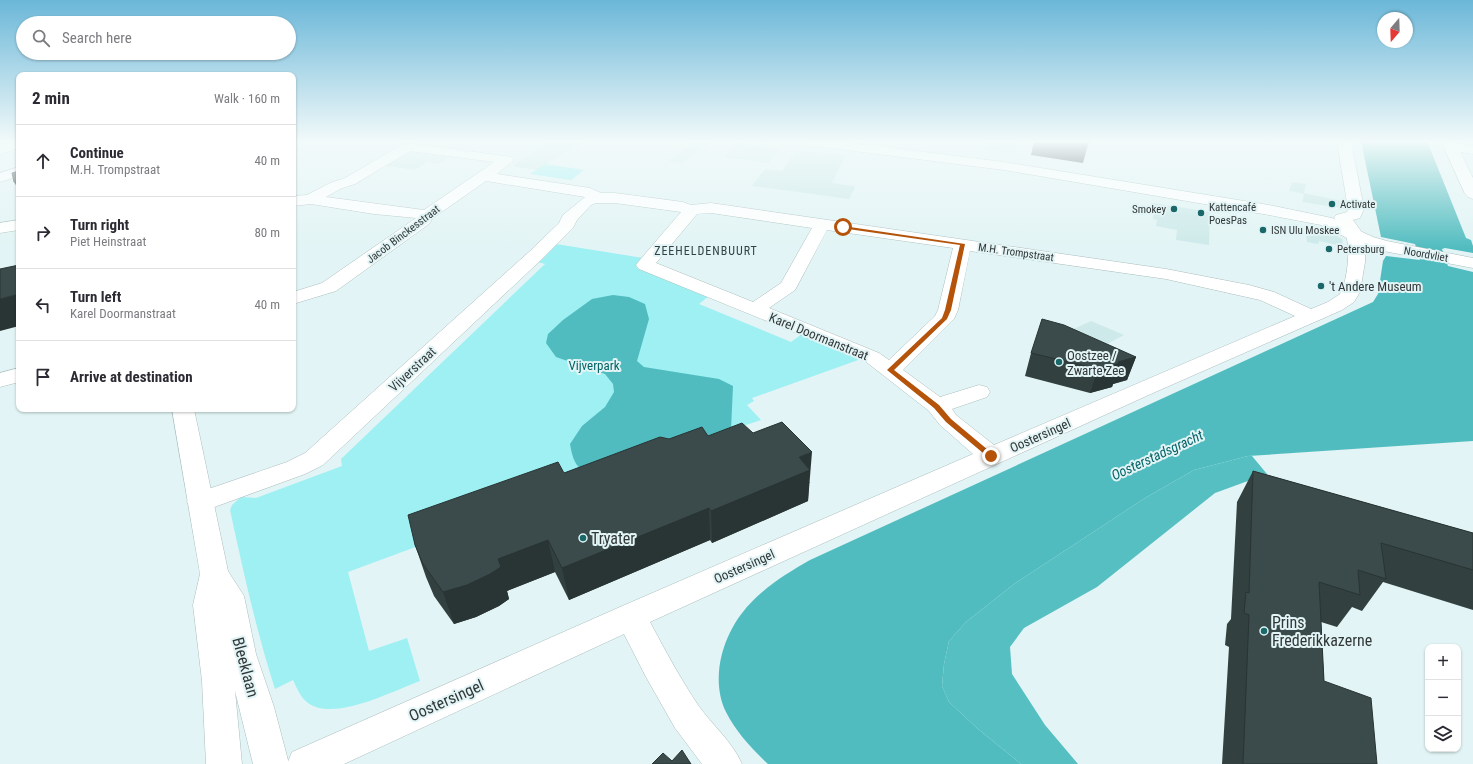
<!DOCTYPE html>
<meta charset="utf-8">
<style>
body{margin:0;font-family:"Roboto Condensed",sans-serif;background:#f7f7f7;color:#2b2b33}
.controls{position:absolute;right:12px;bottom:12px;display:grid;overflow:hidden;border-radius:8px;box-shadow:0 1px 3px #0004}
.controls button{width:36px;height:36px;display:grid;place-items:center;padding:0;border:0;border-bottom:1px solid #e1e1e2;background:#fff;color:#2b2b33;font:20px sans-serif}
.compass{position:absolute;left:1377px;top:12px;width:36px;height:36px;border-radius:50%;background:#fff;box-shadow:0 1px 3px #0004;rotate:199deg}
.stop{position:absolute;width:12px;height:12px;margin:-9px;border:3px solid #b45309;border-radius:50%;background:#fff}
.stop.end{background:#b45309;border-color:#fff;box-shadow:0 1px 4px #0008}
.list{margin:0;padding:0;list-style:none}
h2{display:flex;justify-content:space-between;align-items:center;height:52px;margin:0;padding:0 16px;font-size:17px}
h2 small{font-size:13px;font-weight:400;color:#7c7c81}
.list li{display:grid;grid-template-columns:26px 1fr auto;gap:12px;align-items:center;box-sizing:border-box;height:72px;padding:0 16px;border-top:1px solid #e1e1e2}
.list b{display:block;font-size:15px;white-space:nowrap}
.list p{margin:0;font-size:13px;white-space:nowrap;color:#7c7c81}
.list em{font-size:13px;font-style:normal;color:#7c7c81}
.icon{flex:none;width:22px;height:22px;fill:none;stroke:currentColor;stroke-width:2;stroke-linecap:round;stroke-linejoin:round}
.map{position:relative;flex:none;width:1473px;height:764px;overflow:hidden}
.search{position:absolute;background:#fff;box-shadow:0 1px 3px #0004;left:16px;top:16px;width:280px;height:44px;display:flex;align-items:center;gap:10px;box-sizing:border-box;padding:0 14px;border-radius:22px;color:#7c7c81;font-size:15px}
.panel{position:absolute;background:#fff;box-shadow:0 1px 3px #0004;left:16px;top:72px;width:280px;height:340px;border-radius:8px}
.map>svg:first-child{display:block}
.built{fill:#cde9e9}
.green{fill:#9ef0f3}
.forest{fill:#55bfc2}
.water{fill:#51bcbf}
.lines{fill:none;stroke-linecap:round;stroke-linejoin:round}
.minor-casing{stroke:#acbebe;stroke-width:1}
.tertiary-casing{stroke:#acbebe;stroke-width:1}
.secondary-casing{stroke:#acbebe;stroke-width:1}
.minor{fill:#fff;fill-rule:evenodd}
.tertiary{fill:#fff;fill-rule:evenodd}
.secondary{fill:#fff;fill-rule:evenodd}
.wall{fill:#334040}
.shaded-wall{fill:#293434}
.building{fill:#3b4a4a;stroke:#293434}
.route{fill:#b45309}
.poi-dot{fill:#1a686a;stroke:#e2f4f5;stroke-width:1.5}
.labels{text-anchor:middle;stroke-width:4;stroke-linejoin:round;paint-order:stroke}
.far-poi-label{font-size:11px;fill:#313738;stroke:#e2f4f5;text-anchor:start}
.far-street-label{font-size:11px;fill:#313738;stroke:#e2f4f5}
.far-neighbourhood-label{font-size:12px;letter-spacing:1px;fill:#334242;stroke:#e2f4f5}
.poi-label{font-size:13px;fill:#313738;stroke:#e2f4f5;text-anchor:start}
.street-label{font-size:13px;fill:#313738;stroke:#e2f4f5}
.park-label{font-size:13px;fill:#026365;stroke:#e2f4f5}
.water-label{font-size:14px;font-style:italic;fill:#046366;stroke:#e2f4f5}
.near-poi-label{font-size:16px;fill:#313738;stroke:#e2f4f5;text-anchor:start}
.near-street-label{font-size:16px;fill:#313738;stroke:#e2f4f5}
</style>
<div class="map">
<svg width="1473" height="764" viewBox="0 0 1473 764">
<rect width="100%" height="100%" fill="#e2f4f5"/>
<g class="built">
<polygon points="549,141 586,141 536,170 512,166"/>
<polygon points="695,141 712,141 695,155 682,163 669,161"/>
<polygon points="988,141 1002,141 1018,143 1014,153 984,150"/>
<polygon points="736,143 780,149 768,163 723,157"/>
<polygon points="412,150 450,155 446,157 448,158 438,164 427,162 415,170 381,165 404,152"/>
<polygon points="796,151 846,155 832,183 854,186 855,188 849,199 752,186 765,169 782,171"/>
<polygon points="1292,182 1306,184 1304,193 1342,201 1343,206 1342,207 1334,207 1302,202 1304,194 1289,191"/>
<polygon points="1154,203 1210,212 1209,245 1176,240 1177,230 1156,226 1157,220 1153,219"/>
<polygon points="1305,229 1336,235 1343,240 1342,246 1319,241 1318,244 1307,242"/>
<polygon points="1091,321 1124,335 1086,355 1050,340"/>
</g>
<g class="green">
<polygon points="545,164 584,170 571,180 530,174"/>
<path d="M 556,244 L 643,258 L 636,267 L 709,296 L 699,304 L 791,342 L 802,334 L 861,359 L 752,398 L 754,401 L 747,405 L 761,420 L 731,430 L 348,572 L 369,651 L 407,638 L 420,681 C 392,691 335,722 308,703 C 300,697 297,688 293,680 L 275,689 C 256,630 243,570 230,510 L 232,505 L 241,497 L 256,498 L 342,466 L 341,459 L 545,264 L 537,262 Z"/>
</g>
<polygon class="forest" points="1248,456 1252,456 1267,474 1215,493 1097,587 1024,628 1010,647 1012,674 1045,725 1078,764 1021,764 978,729 949,702 942,686 944,664 949,641 966,622 1014,584 1145,498 1194,470"/>
<g class="water">
<path d="M 1361,141 L 1427,141 L 1466,238 L 1471,240 L 1473,246 L 1473,253 L 1445,248 L 1442,249 L 1448,266 L 1473,272 L 1473,441 L 1248,456 L 1194,470 L 1145,498 L 1014,584 L 966,622 L 949,641 L 944,664 L 942,686 L 949,702 L 978,729 L 1021,764 L 768,764 C 752,749 736,732 726,712 C 718,696 717,676 721,658 C 733,608 768,584 810,560 L 1373,302 L 1378,294 L 1383,261 L 1386,256 L 1420,260 L 1415,244 L 1381,237 Z"/>
<path d="M 613,295 L 629,297 L 645,304 L 649,319 L 637,361 L 644,367 L 719,379 L 733,386 L 731,430 L 597,479 C 578,468 574,467 570,444 L 582,426 L 605,407 L 614,392 L 613,384 L 605,374 L 556,357 L 546,343 L 548,334 L 563,320 L 592,299 Z"/>
</g>
<g class="lines">
<defs>
<g id="minor">
<polygon points="13,141 19,141 19,148 0,154 0,145"/>
<path d="M 1337,141 L 1351,141 L 1364,209 L 1360,218 L 1353,220 L 1363,234 L 1365,243 L 1365,262 L 1360,292 L 1354,302 L 1342,310 L 1153,393 L 650,622 C 665,650 680,678 698,705 C 712,725 732,741 742,764 L 702,764 L 675,728 L 646,677 L 624,634 L 344,764 L 287,764 L 292,752 L 620,607 L 973,454 L 940,425 L 929,411 L 865,361 L 639,269 L 636,265 L 639,261 L 681,212 L 615,203 L 596,203 L 591,205 L 577,220 L 573,228 L 542,259 L 323,465 L 305,474 L 209,509 L 200,511 L 191,509 L 187,502 L 191,495 L 287,462 L 305,453 L 530,251 L 559,223 L 563,215 L 585,197 L 486,181 L 433,218 L 429,224 L 336,291 L 293,304 L 293,292 L 322,283 L 416,218 L 374,214 L 311,204 L 293,206 L 293,196 L 307,195 L 330,183 L 345,178 L 403,144 L 408,143 L 512,157 L 514,160 L 497,174 L 590,188 L 601,193 L 615,193 L 683,202 L 691,205 L 711,203 L 1166,269 L 1249,285 L 1274,292 L 1311,309 L 1328,302 L 1340,294 C 1347,283 1351,248 1346,236 C 1344,229 1338,224 1334,218 L 1336,215 L 1347,212 L 1348,209 ZM 410,151 L 494,162 L 424,210 L 326,197 L 340,189 L 355,184 ZM 711,213 L 812,228 L 781,283 L 753,302 L 656,263 L 697,214 ZM 827,230 L 953,248 L 938,310 L 935,316 L 889,360 L 879,353 L 769,308 L 795,290 ZM 970,251 L 1166,279 L 1260,300 L 1295,316 L 994,445 L 956,415 L 952,409 L 987,397 L 990,392 L 987,387 L 979,385 L 940,397 L 903,370 L 954,319 L 958,310 Z"/>
<polygon points="1450,142 1473,146 1473,154 1445,149 1443,146 1445,143"/>
<polygon points="19,167 19,176 0,182 0,173"/>
<polygon points="19,220 19,230 0,233 0,223"/>
<polygon points="19,368 19,382 0,387 0,373"/>
</g>
<polygon id="tertiary" points="172,409 194,409 228,571 244,596 256,654 274,707 289,764 253,764 235,691 242,764 206,764 202,681 193,605 200,574"/>
<g id="secondary">
<polygon points="800,141 835,141 1004,162 1269,205 1332,218 1373,237 1387,241 1473,258 1473,268 1378,250 1361,245 1321,225 1269,215 1004,170 807,145 802,144"/>
<polygon points="1441,141 1455,141 1473,178 1473,199 1468,197 1465,194"/>
</g>
</defs>
<use href="#minor" class="minor-casing"/>
<use href="#tertiary" class="tertiary-casing"/>
<use href="#secondary" class="secondary-casing"/>
<use href="#minor" class="minor"/>
<use href="#tertiary" class="tertiary"/>
<use href="#secondary" class="secondary"/>
</g>
<g class="wall">
<polygon points="1034,141 1089,141 1083,163 1031,155"/>
<polygon points="1031,353 1136,357 1127,380 1113,384 1112,387 1090,393 1025,376"/>
<polygon points="753,433 810,483 809,483 808,501 712,543 710,540 569,600 555,572 507,591 509,599 499,606 476,617 454,624 434,596 426,577 415,545 564,473 669,439 708,436"/>
<polygon points="1253,471 1473,533 1473,610 1383,582 1362,611 1352,607 1337,627 1321,622 1324,681 1377,764 1222,764 1229,647 1225,645 1227,624 1231,619 1237,502"/>
</g>
<g class="shaded-wall">
<polygon points="19,181 19,190 14,182"/>
<polygon points="19,294 19,326 0,331 0,299"/>
<polygon points="1136,357 1127,380 1113,384 1112,387 1090,393 1098,369 1118,362"/>
<polygon points="812,452 808,501 712,543 711,511 799,457"/>
<polygon points="709,508 710,540 569,600 562,568"/>
<polygon points="548,540 555,572 507,591 509,599 499,606 476,617 454,624 443,592 498,559"/>
</g>
<g class="building">
<polygon points="1053,141 1089,141 1087,146"/>
<polygon points="19,171 19,181 14,182 12,173"/>
<polygon points="19,265 19,294 0,299 0,269"/>
<polygon points="1042,319 1064,325 1136,357 1118,362 1120,363 1098,369 1031,353"/>
<polygon points="782,422 812,452 799,457 810,470 711,511 709,508 562,568 548,540 498,559 501,567 490,574 467,585 443,592 423,564 415,545 408,515 558,462 564,473 660,437 669,439 702,427 708,436 742,423 753,433"/>
<polygon points="1253,471 1473,533 1473,570 1381,543 1386,579 1358,570 1360,595 1319,582 1324,681 1371,698 1377,764 1243,764 1249,615 1244,613 1246,592 1249,593"/>
<polygon points="682,750 691,764 652,764 663,753 672,761"/>
</g>
<linearGradient id="sky" x2="0" y2="1"><stop stop-color="#6bb7d8"/><stop offset="0.57" stop-color="#f2fafa"/><stop offset="1" stop-color="#f2fafa" stop-opacity="0"/></linearGradient>
<rect width="1473" height="248" fill="url(#sky)"/>
<polygon class="route" points="843,226 965,244 951,310 947,319 894,370 939,405 951,419 994,455 994,458 989,458 946,422 934,408 887,370 942,318 945,310 960,245 841,228"/>
<g class="poi-dot">
<circle cx="1332" cy="204" r="4"/>
<circle cx="1174" cy="209" r="4"/>
<circle cx="1201" cy="213" r="4"/>
<circle cx="1263" cy="230" r="4"/>
<circle cx="1329" cy="249" r="4"/>
<circle cx="1321" cy="286" r="4"/>
<circle cx="1059" cy="362" r="4"/>
<circle cx="583" cy="538" r="4"/>
<circle cx="1264" cy="631" r="4"/>
</g>
<g class="labels">
<g class="far-poi-label">
<text x="1340" y="208">Activate</text>
<text x="1209" y="211">Kattencafé<tspan x="1209" dy="13">PoesPas</tspan></text>
<text x="1166" y="213" text-anchor="end">Smokey</text>
<text x="1271" y="234">ISN Ulu Moskee</text>
<text x="1337" y="253">Petersburg</text>
</g>
<g class="far-street-label">
<text transform="translate(403 234) rotate(-37)" y="4">Jacob Binckesstraat</text>
<text transform="translate(1016 252) rotate(8)" y="4">M.H. Trompstraat</text>
<text transform="translate(1426 254) rotate(10)" y="4">Noordvliet</text>
</g>
<g class="far-neighbourhood-label">
<text x="706" y="255">ZEEHELDENBUURT</text>
</g>
<g class="poi-label">
<text x="1329" y="291">'t Andere Museum</text>
<text x="1067" y="360">Oostzee /<tspan x="1067" dy="15">Zwarte Zee</tspan></text>
</g>
<g class="street-label">
<text transform="translate(819 336) rotate(22)" y="5">Karel Doormanstraat</text>
<text transform="translate(412 369) rotate(-43)" y="5">Vijverstraat</text>
<text transform="translate(1040 435) rotate(-24)" y="5">Oostersingel</text>
<text transform="translate(744 566) rotate(-24)" y="5">Oostersingel</text>
</g>
<g class="park-label">
<text x="594" y="370">Vijverpark</text>
</g>
<g class="water-label">
<text transform="translate(1157 455) rotate(-25)" y="5">Oosterstadsgracht</text>
</g>
<g class="near-poi-label">
<text x="591" y="544">Tryater</text>
<text x="1272" y="628">Prins<tspan x="1272" dy="18">Frederikkazerne</tspan></text>
</g>
<g class="near-street-label">
<text transform="translate(246 667) rotate(75)" y="6">Bleeklaan</text>
<text transform="translate(446 700) rotate(-24)" y="6">Oostersingel</text>
</g>
</g>
</svg>
<div class="controls">
<button>+</button>
<button>−</button>
<button><svg class="icon" aria-label="layers" viewBox="0 0 24 24"><path d="M12 4l9 5-9 5-9-5zM3 14l9 5 9-5"/></svg></button>
</div>
<svg class="compass" viewBox="-18 -18 36 36"><path d="M0-13l5 13h-10z" fill="#e53935"/><path d="M0 13l5-13h-10z" fill="#7c7c81"/></svg>
<div class="stop" style="left:843px;top:227px"></div>
<div class="stop end" style="left:991px;top:456px"></div>
<div class="search"><svg class="icon" aria-label="search" viewBox="0 0 24 24"><circle cx="10" cy="10" r="6"/><path d="M15 15l6 6"/></svg>Search here</div>
<section class="panel">
<h2>2 min<small>Walk · 160 m</small></h2>
<ul class="list">
<li><svg class="icon" aria-label="ahead" viewBox="0 0 24 24"><path d="M12 20V5M6 11l6-6 6 6"/></svg><div><b>Continue</b><p>M.H. Trompstraat</p></div><em>40 m</em></li>
<li><svg class="icon" aria-label="right" viewBox="0 0 24 24"><path d="M7 20v-9h11M14 6l5 5-5 5"/></svg><div><b>Turn right</b><p>Piet Heinstraat</p></div><em>80 m</em></li>
<li><svg class="icon" aria-label="left" viewBox="0 0 24 24"><path d="M17 20v-9H6M10 6l-5 5 5 5"/></svg><div><b>Turn left</b><p>Karel Doormanstraat</p></div><em>40 m</em></li>
<li><svg class="icon" aria-label="arrive" viewBox="0 0 24 24"><path d="M6 21V4h12l-3 4 3 4H6"/></svg><div><b>Arrive at destination</b></div></li>
</ul>
</section>
</div>
